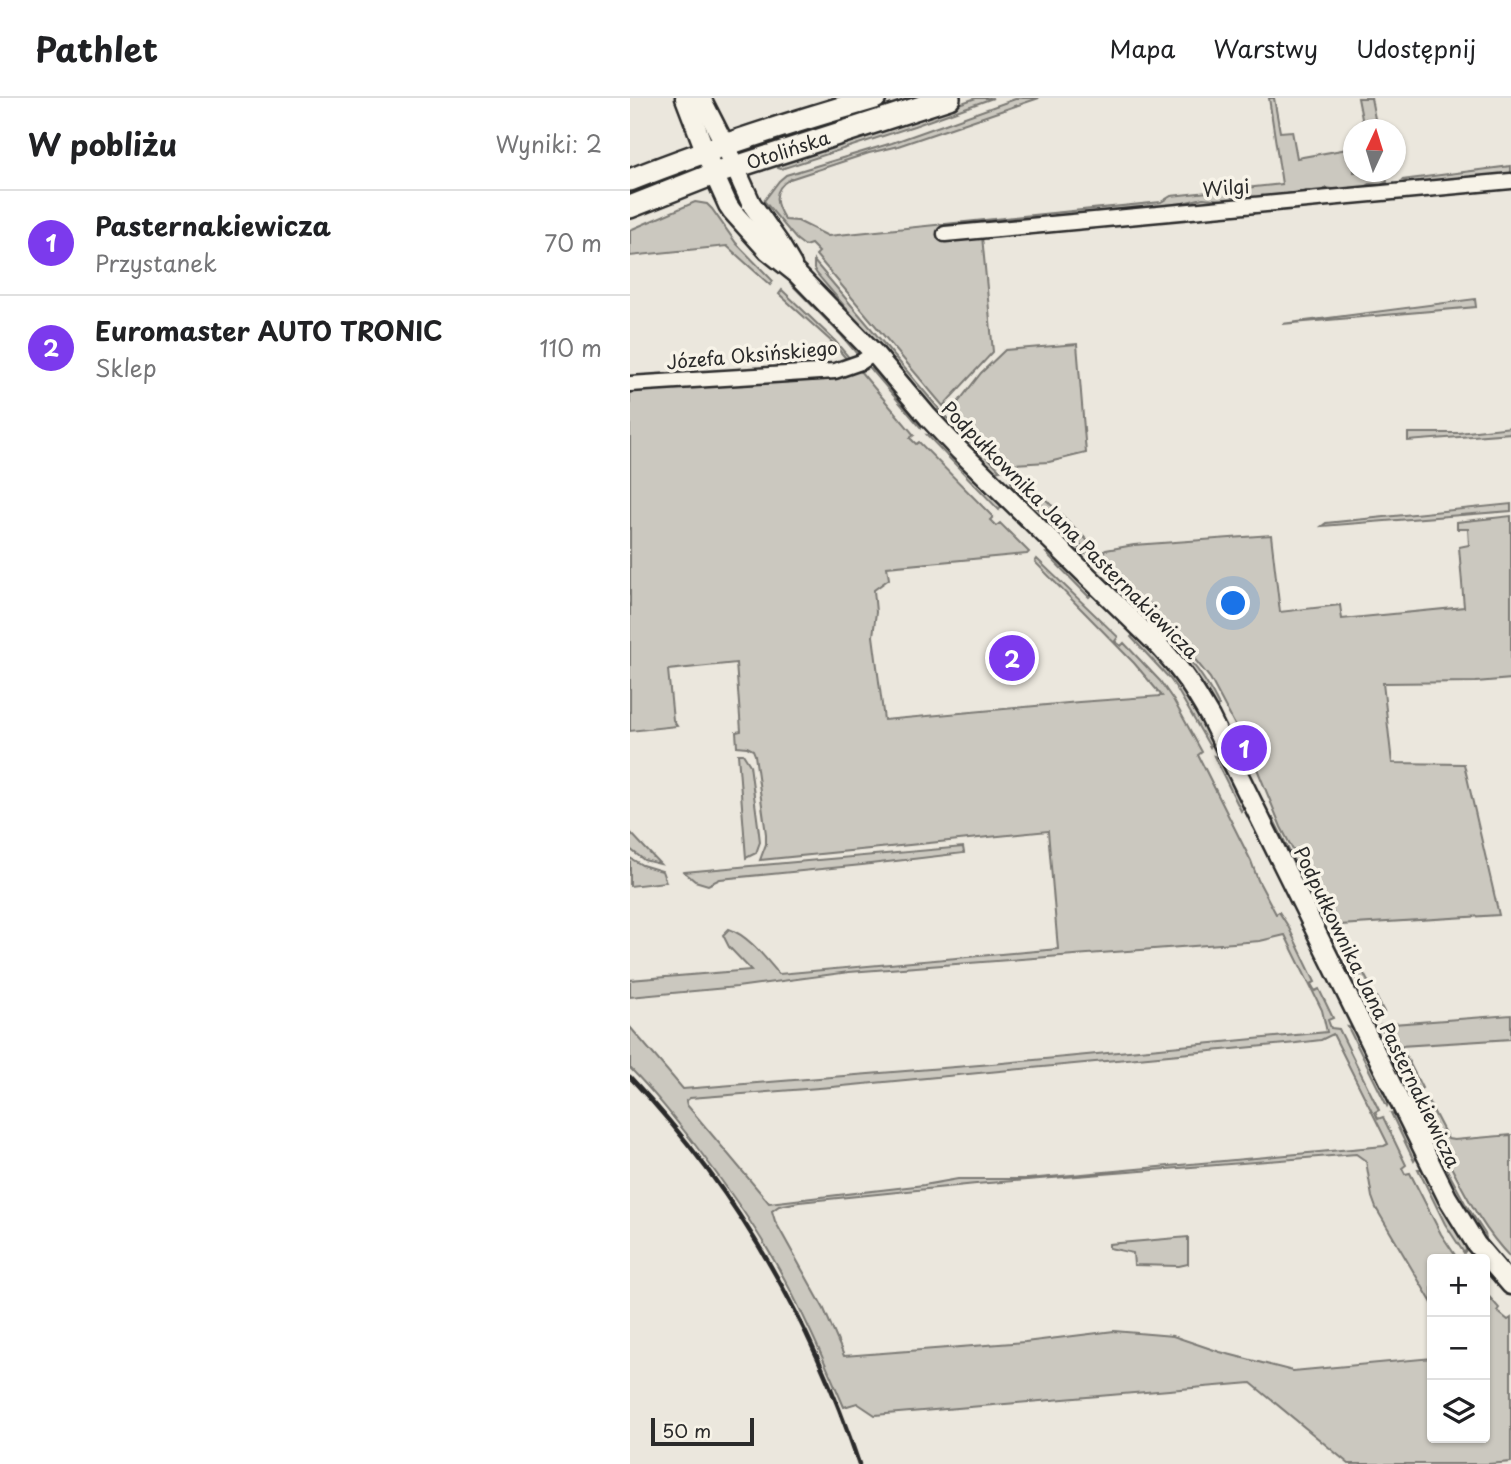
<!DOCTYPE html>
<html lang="pl">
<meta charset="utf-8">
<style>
body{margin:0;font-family:"Playpen Sans",sans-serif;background:#f2f2f2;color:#202124}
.controls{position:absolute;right:21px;bottom:21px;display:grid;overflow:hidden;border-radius:7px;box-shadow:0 2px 5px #0004}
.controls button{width:63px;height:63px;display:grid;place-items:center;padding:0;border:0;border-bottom:2px solid #e0e0e0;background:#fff;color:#202124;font:35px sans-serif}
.compass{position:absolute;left:713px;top:21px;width:63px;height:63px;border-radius:50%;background:#fff;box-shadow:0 2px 5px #0004;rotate:4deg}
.scale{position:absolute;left:21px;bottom:18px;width:103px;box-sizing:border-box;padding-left:7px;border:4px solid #2b2b2b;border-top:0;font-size:19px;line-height:24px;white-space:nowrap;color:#2b2b2b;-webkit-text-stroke:5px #f7f3e8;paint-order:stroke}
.you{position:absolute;left:604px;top:506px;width:24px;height:24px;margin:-18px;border:5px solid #fff;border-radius:50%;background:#1a73e8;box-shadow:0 0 0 10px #1a73e833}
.badge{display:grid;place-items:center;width:46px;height:46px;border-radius:50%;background:#7c3aed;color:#fff;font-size:23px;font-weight:700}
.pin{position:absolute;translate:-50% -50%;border:4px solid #fff;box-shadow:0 2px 7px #0006}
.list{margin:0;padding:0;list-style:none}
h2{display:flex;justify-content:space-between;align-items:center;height:91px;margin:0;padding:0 28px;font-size:30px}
h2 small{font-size:23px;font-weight:400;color:#757577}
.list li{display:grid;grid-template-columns:46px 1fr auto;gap:21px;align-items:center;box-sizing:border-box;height:105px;padding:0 28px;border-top:2px solid #e0e0e0}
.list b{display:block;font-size:26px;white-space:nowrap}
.list p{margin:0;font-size:23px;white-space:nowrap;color:#757577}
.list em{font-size:23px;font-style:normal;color:#757577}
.icon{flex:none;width:38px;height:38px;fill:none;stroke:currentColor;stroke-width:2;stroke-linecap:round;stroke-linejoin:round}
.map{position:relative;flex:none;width:881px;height:1366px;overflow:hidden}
header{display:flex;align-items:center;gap:42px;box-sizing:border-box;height:98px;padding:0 35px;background:#fff;border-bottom:2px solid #e0e0e0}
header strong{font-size:33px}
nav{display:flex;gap:38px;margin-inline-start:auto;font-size:24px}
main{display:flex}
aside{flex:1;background:#fff}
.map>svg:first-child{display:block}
.green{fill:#cbc8bf;stroke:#7b7a75;stroke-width:2;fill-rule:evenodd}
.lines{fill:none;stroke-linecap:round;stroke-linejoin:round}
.minor-casing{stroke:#2b2b2b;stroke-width:19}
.tertiary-casing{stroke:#2b2b2b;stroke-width:23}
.secondary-casing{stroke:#2b2b2b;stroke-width:26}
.minor{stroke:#f7f3e8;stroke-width:14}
.tertiary{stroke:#f7f3e8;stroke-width:18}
.secondary{stroke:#f7f3e8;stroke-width:21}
.rail{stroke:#2b2b2b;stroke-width:4.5}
.labels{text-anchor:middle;stroke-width:7;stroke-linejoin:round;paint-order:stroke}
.street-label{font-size:19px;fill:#2b2b2b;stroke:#f7f3e8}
</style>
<header>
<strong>Pathlet</strong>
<nav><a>Mapa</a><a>Warstwy</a><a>Udostępnij</a></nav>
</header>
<main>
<aside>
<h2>W pobliżu<small>Wyniki: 2</small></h2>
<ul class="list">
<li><span class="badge">1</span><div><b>Pasternakiewicza</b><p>Przystanek</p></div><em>70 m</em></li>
<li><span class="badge">2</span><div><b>Euromaster AUTO TRONIC</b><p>Sklep</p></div><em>110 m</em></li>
</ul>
</aside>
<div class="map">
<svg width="881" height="1366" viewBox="0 0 881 1366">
<rect width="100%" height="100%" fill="#ebe7dd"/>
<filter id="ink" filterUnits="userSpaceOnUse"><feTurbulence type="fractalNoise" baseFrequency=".0143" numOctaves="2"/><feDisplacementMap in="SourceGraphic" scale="14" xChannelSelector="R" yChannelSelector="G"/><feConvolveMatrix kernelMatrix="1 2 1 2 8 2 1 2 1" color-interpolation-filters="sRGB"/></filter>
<g filter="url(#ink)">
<g class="green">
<polygon points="346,0 363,0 284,28 151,71 148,70 147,66 254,32"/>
<path d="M 388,0 L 409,0 L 268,48 L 239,55 L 160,81 C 141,92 145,107 155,122 L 168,123 L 198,138 L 531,104 L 541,98 L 652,86 L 639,0 L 644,0 L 650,34 L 662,33 L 667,60 L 723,50 L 724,74 L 754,74 L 757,84 L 751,87 L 740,86 L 731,91 L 719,94 L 697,90 L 688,94 L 676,93 L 655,98 L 602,103 L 573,100 L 524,112 L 352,138 L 363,254 L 313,308 L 186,157 L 189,154 L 181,146 L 175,148 L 166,141 L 134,103 L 149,83 L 156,77 L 262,45 Z"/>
<polygon points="728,0 741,0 747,31 734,31"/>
<polygon points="881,68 881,78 789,86 772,82"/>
<polygon points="65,104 77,106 82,111 106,145 143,183 140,187 97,148 0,158 0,132"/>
<polygon points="184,163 310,312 303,312 301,310 187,176 184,171"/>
<polygon points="162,187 168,188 229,250 227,256 211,237"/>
<polygon points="152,192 205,243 221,262 218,263 203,245 149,196"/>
<polygon points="845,201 846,209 652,226"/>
<polygon points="447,246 456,355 419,364 383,366 375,370 320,315 351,275 375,252"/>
<polygon points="241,271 249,273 292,324 291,330"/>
<path d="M 230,273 L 284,337 L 280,340 L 286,346 L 289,344 L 363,419 L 360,422 L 366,428 L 370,425 L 399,454 L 397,456 L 257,469 L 259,481 L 244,492 L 246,514 L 243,538 L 254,622 L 449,604 L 532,598 L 504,565 L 405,464 L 407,461 L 488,539 L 485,543 L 491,548 L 494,545 L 530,583 L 544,603 L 572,654 L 568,657 L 621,763 L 628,782 L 646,816 L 649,814 L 658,828 L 685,884 L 681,886 L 685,893 L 689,891 L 703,920 L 698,922 L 701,930 L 709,931 L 749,1012 L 745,1014 L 748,1021 L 753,1019 L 776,1067 L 772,1070 L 775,1076 L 780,1075 L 811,1136 L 827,1160 L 802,1161 L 802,1205 L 746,1110 L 742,1099 L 736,1063 L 726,1056 L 346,1086 L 169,1104 L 149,1108 L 142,1113 L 145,1123 L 194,1211 L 214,1258 L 395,1244 L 484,1233 L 543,1238 L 590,1254 L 663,1273 L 802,1260 L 802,1340 L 855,1340 L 855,1194 L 869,1210 L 867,1213 L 878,1222 L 881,1220 L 881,1364 L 858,1366 L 719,1366 L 621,1285 L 245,1317 L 227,1305 L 214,1309 C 193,1260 172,1211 145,1164 C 122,1123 94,1085 66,1048 C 45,1021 24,994 0,970 L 0,929 L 53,991 L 362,966 L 697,934 L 692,912 L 655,837 L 630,843 L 219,874 L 107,889 L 0,899 L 0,882 L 121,872 L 99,849 L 93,837 L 99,831 C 119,838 135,860 149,876 L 428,851 L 418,733 L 130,762 L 136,746 L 136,736 L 125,657 L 123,652 L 117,649 L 107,648 L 106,634 L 111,633 L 106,565 L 38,572 L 43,622 L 47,628 L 0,633 L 0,293 L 84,286 L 211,277 ZM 703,936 L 758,1046 L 754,1048 L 398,1081 L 328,1081 L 294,1087 L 139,1105 L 57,1007 L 56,1003 L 60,1000 L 202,989 L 666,945 L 691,942 Z"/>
<polygon points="316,318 370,372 364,373 359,371 317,328 315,325"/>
<polygon points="881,329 881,335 778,343 778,335 828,335"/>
<polygon points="297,337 304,338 370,403 371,409 369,412"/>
<polygon points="388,374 464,449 458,454 383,378"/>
<polygon points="381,384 455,456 451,457 443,453 383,395 381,390"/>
<polygon points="881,406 881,413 692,428 696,425"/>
<polygon points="881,418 881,581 846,584 753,585 762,665 834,666 869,817 710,827 729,865 723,869 696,818 703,814 699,807 693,810 651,729 623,661 580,580 546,538 523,516 527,512 521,506 516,510 464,459 476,452 504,447 641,437 650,514 710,507 712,521 834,509 829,449 839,447 838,431 827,431 827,424"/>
<polygon points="419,454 421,454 463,495 459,499 416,455"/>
<path d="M 519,520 C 549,549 571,570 589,608 L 584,610 C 570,576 545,551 518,526 Z"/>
<polygon points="502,538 509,539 542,575 565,610 581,640 582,644 580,649 547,591 540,581 501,539"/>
<polygon points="108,656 113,656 120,667 129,735 130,744 126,755 116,760"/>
<polygon points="584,658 591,660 614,705 613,711 611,713"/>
<polygon points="643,720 688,811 682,809 639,721"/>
<polygon points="0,734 30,766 14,762 0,751"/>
<polygon points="333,749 334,755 232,767 90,781 78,787 65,783 54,774"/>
<polygon points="0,760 12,767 32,773 36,784 0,788"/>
<polygon points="733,874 754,914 744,915 725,876"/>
<polygon points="881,917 881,941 771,948 792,990 784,994 750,927"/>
<polygon points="718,929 725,931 760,1001 757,1008"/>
<polygon points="746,930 779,996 775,995 744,934"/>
<path d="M 796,999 L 818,1041 L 824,1042 L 881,1037 L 881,1160 C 854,1133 837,1099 819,1065 L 826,1062 L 822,1055 L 815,1057 L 788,1002 Z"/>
<polygon points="784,1005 811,1060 805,1057 781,1009"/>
<polygon points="761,1015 767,1016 788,1057 784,1063"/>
<polygon points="815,1068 835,1105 855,1136 856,1140 854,1142 829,1102 813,1070"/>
<polygon points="788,1071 794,1071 817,1117 835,1146 836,1152 834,1155 815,1126"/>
<polygon points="558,1139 558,1166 549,1168 504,1167 503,1155 479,1150 479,1146"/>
</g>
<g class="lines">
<defs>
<g id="minor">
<polyline points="315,136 881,83"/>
<polyline points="0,286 205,273 231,264 244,255"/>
</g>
<g id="tertiary">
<path d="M 55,0 L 84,76 L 98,107 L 102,113 L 138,153 L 167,176 L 244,255 L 298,319 L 329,352 L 531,550 C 552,572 565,593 580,619 L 817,1099 L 846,1146 L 881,1187"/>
<polyline points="71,0 95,47 121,105 149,145 162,167"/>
</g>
<g id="secondary">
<path d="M 0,82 C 80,50 162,24 245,0"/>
<path id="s1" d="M 0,109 L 84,76 L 319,0"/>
</g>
</defs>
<use href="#minor" class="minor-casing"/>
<use href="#tertiary" class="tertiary-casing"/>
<use href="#secondary" class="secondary-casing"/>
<use href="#minor" class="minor"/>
<use href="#tertiary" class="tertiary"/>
<use href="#secondary" class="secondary"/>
<path class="rail" d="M 0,979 C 105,1090 181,1222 229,1366"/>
</g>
</g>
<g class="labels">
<g class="street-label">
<text dy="7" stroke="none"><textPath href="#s1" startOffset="168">Otolińska</textPath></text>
<text transform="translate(596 90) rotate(-5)" y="7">Wilgi</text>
<text transform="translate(122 257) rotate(-5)" y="7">Józefa Oksińskiego</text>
<text transform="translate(440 432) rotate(45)" y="7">Podpułkownika Jana Pasternakiewicza</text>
<text transform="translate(747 909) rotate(64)" y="7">Podpułkownika Jana Pasternakiewicza</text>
</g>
</g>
</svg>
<div class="controls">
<button>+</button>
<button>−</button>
<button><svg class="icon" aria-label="layers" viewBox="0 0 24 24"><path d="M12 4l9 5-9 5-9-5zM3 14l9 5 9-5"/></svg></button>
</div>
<svg class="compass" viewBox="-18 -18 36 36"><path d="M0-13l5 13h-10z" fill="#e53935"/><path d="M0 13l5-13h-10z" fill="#757577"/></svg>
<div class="scale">50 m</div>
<div class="you"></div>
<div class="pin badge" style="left:614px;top:650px">1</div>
<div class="pin badge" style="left:382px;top:560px">2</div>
</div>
</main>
